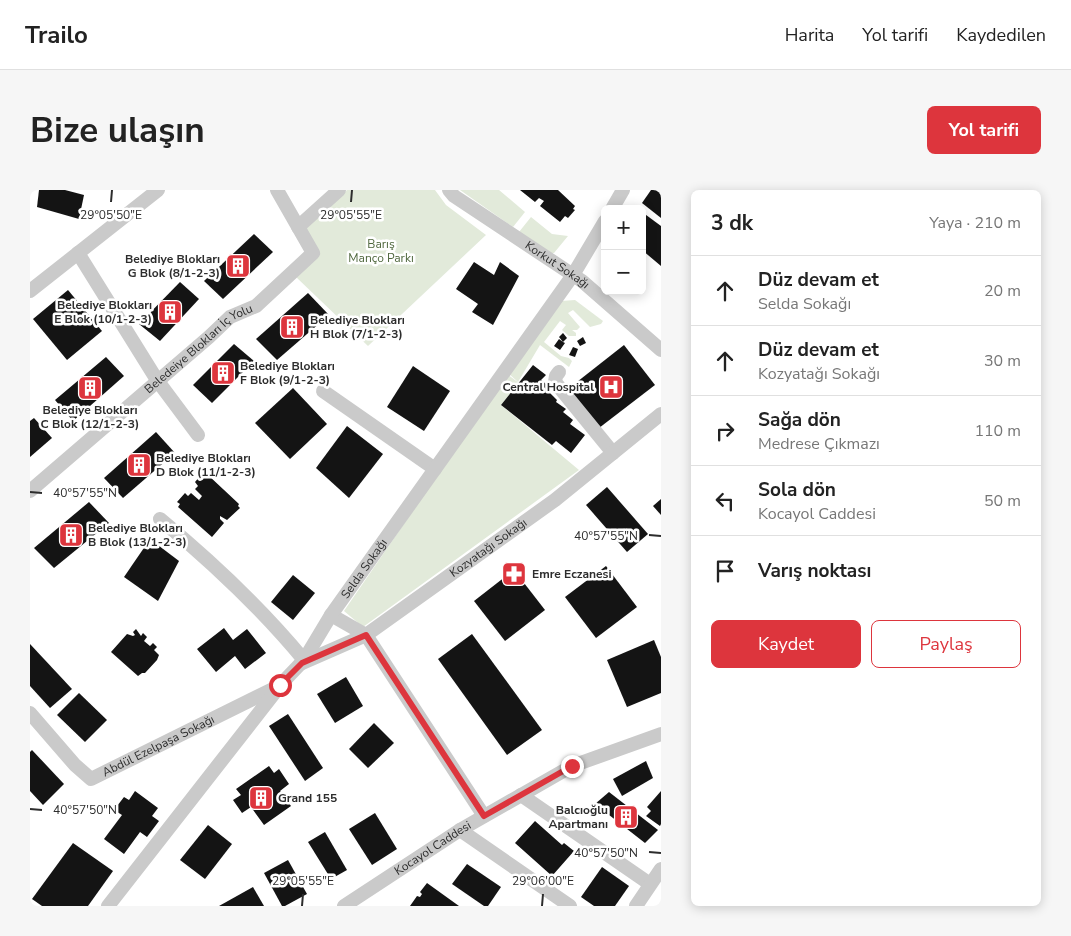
<!DOCTYPE html>
<html lang="tr">
<meta charset="utf-8">
<style>
body{margin:0;font-family:"Nunito Sans",sans-serif;background:#f6f6f6;color:#222}
.controls{position:absolute;right:15px;top:15px;display:grid;overflow:hidden;border-radius:8px;box-shadow:0 2px 12px #0003}
.controls button{width:45px;height:45px;display:grid;place-items:center;padding:0;border:0;border-bottom:1px solid #e0e0e0;background:#fff;color:#222;font:25px sans-serif}
.stop{position:absolute;width:15px;height:15px;margin:-11px;border:4px solid #dd353d;border-radius:50%;background:#fff}
.stop.end{background:#dd353d;border-color:#fff;box-shadow:0 1px 5px #0008}
.list{margin:0;padding:0;list-style:none}
h2{display:flex;justify-content:space-between;align-items:center;height:65px;margin:0;padding:0 20px;font-size:21px}
h2 small{font-size:16px;font-weight:400;color:#767676}
.list li{display:grid;grid-template-columns:32px 1fr auto;gap:15px;align-items:center;box-sizing:border-box;height:70px;padding:0 20px;border-top:1px solid #e0e0e0}
.list b{display:block;font-size:19px;white-space:nowrap}
.list p{margin:0;font-size:16px;white-space:nowrap;color:#767676}
.list em{font-size:16px;font-style:normal;color:#767676}
.actions{display:flex;gap:10px;padding:15px 20px}
.actions a{flex:1;padding:11px 0;border:1px solid #dd353d;border-radius:8px;text-align:center;font-size:18px;color:#dd353d}
.actions .main{background:#dd353d;color:#fff}
.icon{flex:none;width:28px;height:28px;fill:none;stroke:currentColor;stroke-width:2;stroke-linecap:round;stroke-linejoin:round}
.map{position:relative;flex:none;width:631px;height:716px;overflow:hidden;border-radius:8px}
header{display:flex;align-items:center;gap:30px;box-sizing:border-box;height:70px;padding:0 25px;background:#fff;border-bottom:1px solid #e0e0e0}
header strong{font-size:24px}
nav{display:flex;gap:28px;margin-inline-start:auto;font-size:18px}
.intro{display:flex;align-items:center;justify-content:space-between;box-sizing:border-box;height:120px;padding:0 30px}
h1{margin:0;font-size:35px}
.button{padding:12px 22px;border-radius:8px;background:#dd353d;color:#fff;font-size:18px;font-weight:700}
main{display:flex;gap:30px;padding:0 30px}
aside{flex:1;background:#fff;border-radius:8px;box-shadow:0 2px 12px #0003}
.map>svg:first-child{display:block}
.green{fill:#e2eada}
.building{fill:#141414}
.lines{fill:none;stroke-linecap:round;stroke-linejoin:round}
.minor{stroke:#cacaca;stroke-width:14}
.route{stroke:#dd353d;stroke-width:6}
.ticks{fill:none;stroke:#2d2d2d;stroke-width:2}
.labels{text-anchor:middle;stroke-width:5;stroke-linejoin:round;paint-order:stroke}
.park-label{font-size:12px;fill:#4e663c;stroke:#fff}
.poi-label{font-size:12px;font-weight:bold;fill:#2d2d2d;stroke:#fff;text-anchor:start}
.street-label{font-size:12px;fill:#2d2d2d;stroke:#fff}
.ticks-label{font-size:12px;text-anchor:middle;fill:#2d2d2d;stroke:#fff;stroke-width:5;stroke-linejoin:round;paint-order:stroke}
</style>
<header>
<strong>Trailo</strong>
<nav><a>Harita</a><a>Yol tarifi</a><a>Kaydedilen</a></nav>
</header>
<div class="intro"><h1>Bize ulaşın</h1><a class="button">Yol tarifi</a></div>
<main>
<div class="map">
<svg width="631" height="716" viewBox="0 0 631 716">
<rect width="100%" height="100%" fill="#fff"/>
<g class="green">
<polygon points="317,0 405,0 416,15 456,45 338,156 266,87 289,65 274,40"/>
<polygon points="430,0 469,0 495,22 483,37"/>
<polygon points="501,27 522,44 538,46 524,63 519,63 489,42"/>
<polygon points="545,110 573,131 571,134 560,137 543,120 538,123 550,137 547,140 542,140 546,143 546,146 539,146 532,140 536,135 530,131 514,152 531,166 539,168 542,171 539,177 510,155 488,192 478,183 531,111"/>
<polygon points="477,184 489,193 471,215 549,280 333,437 314,421"/>
</g>
<g class="building">
<polygon points="9,0 35,0 54,5 49,29 7,17"/>
<polygon points="490,0 528,0 545,16 543,19 545,20 538,28 535,26 530,32 510,16 514,11 509,8 505,12"/>
<polygon points="621,0 631,0 631,28 612,13"/>
<polygon points="612,22 631,36 631,76 612,60"/>
<polygon points="224,44 243,62 193,109 174,91"/>
<polygon points="444,72 464,85 470,72 489,86 463,135 442,122 448,114 426,99"/>
<polygon points="150,92 169,109 130,151 109,134"/>
<polygon points="38,100 72,141 37,170 3,129"/>
<polygon points="278,103 299,125 247,170 226,149"/>
<polygon points="533,143 537,148 533,152 535,153 530,160 524,156 529,149 533,152 529,147"/>
<polygon points="553,147 556,153 550,156 547,151"/>
<polygon points="204,154 224,171 182,213 163,195"/>
<polygon points="594,155 625,195 569,238 538,199"/>
<polygon points="543,157 548,159 545,167 539,165"/>
<polygon points="76,167 94,186 43,231 25,210"/>
<polygon points="503,175 516,185 511,190 521,198 518,201 527,210 526,212 536,219 533,222 543,230 540,234 555,245 541,263 526,251 522,255 471,215"/>
<polygon points="383,176 420,201 394,241 357,217"/>
<polygon points="263,198 297,234 260,269 225,233"/>
<polygon points="4,228 22,248 0,267 0,231"/>
<polygon points="317,236 353,264 319,308 286,278"/>
<polygon points="126,242 145,263 93,308 74,288"/>
<polygon points="171,285 175,288 178,285 209,314 208,316 210,318 197,330 190,326 190,329 194,333 182,347 148,317 150,314 147,312 155,303 158,306 161,303 169,310 172,306 165,299 168,296 165,292"/>
<polygon points="577,297 618,344 597,362 556,315"/>
<polygon points="631,309 631,325 623,316"/>
<polygon points="59,312 79,333 24,378 4,358"/>
<polygon points="120,349 149,371 128,411 94,387"/>
<polygon points="576,376 607,417 566,448 535,407"/>
<polygon points="484,380 515,420 475,451 444,411"/>
<polygon points="263,385 285,403 263,430 241,412"/>
<polygon points="194,438 203,450 217,439 236,463 215,479 205,466 186,482 167,459"/>
<polygon points="106,439 111,446 113,443 117,447 114,451 120,456 123,453 127,457 124,460 129,465 127,470 115,483 112,483 108,486 81,462 97,444 103,446 105,445 103,442"/>
<polygon points="442,444 512,540 477,565 408,469"/>
<polygon points="624,450 631,467 631,503 597,517 577,470"/>
<polygon points="0,454 42,499 20,518 0,496"/>
<polygon points="316,487 333,516 305,533 287,504"/>
<polygon points="49,503 77,530 55,552 27,525"/>
<polygon points="258,524 293,578 275,591 239,536"/>
<polygon points="344,533 364,553 338,578 319,559"/>
<polygon points="2,560 34,594 13,615 0,601 0,562"/>
<polygon points="616,571 623,588 592,606 583,589"/>
<polygon points="239,576 244,583 249,579 259,594 250,601 261,616 234,635 221,617 212,623 203,610 211,605 206,599"/>
<polygon points="105,601 128,618 122,626 129,631 117,647 110,642 94,664 74,649 92,625 84,620 94,607 99,610"/>
<polygon points="631,601 631,634 630,636 616,626 621,621 617,617"/>
<polygon points="579,602 628,640 615,653 565,614"/>
<polygon points="345,623 367,659 342,675 319,639"/>
<polygon points="505,631 532,655 534,653 544,661 522,686 485,653"/>
<polygon points="178,635 202,654 175,689 150,670"/>
<polygon points="295,642 317,680 301,689 278,652"/>
<polygon points="43,653 83,681 58,716 12,716 2,709"/>
<polygon points="258,670 277,704 255,716 252,716 234,683"/>
<polygon points="437,674 471,697 458,716 454,716 422,694"/>
<polygon points="572,677 599,696 585,716 564,716 551,707"/>
<polygon points="397,693 429,716 380,716 387,706 390,707 392,704 390,702"/>
<polygon points="223,697 234,716 189,716"/>
</g>
<g class="lines">
<g class="minor">
<path id="s1" d="M 419,0 L 424,6 L 552,91 L 631,160"/>
<polyline points="582,19 593,0"/>
<polyline points="268,37 309,0"/>
<polyline points="48,63 127,190 168,245"/>
<polyline points="0,101 128,0"/>
<polyline points="529,182 526,186 525,192 583,263"/>
<polyline points="293,201 405,279"/>
<path id="s2" d="M 0,301 L 179,147 L 200,127 L 226,116 L 283,63 L 247,0"/>
<path d="M 130,329 C 182,372 231,418 274,470"/>
<polyline points="301,425 336,445 454,626"/>
<path id="s3" d="M 272,473 L 336,445 L 525,310 L 631,224"/>
<path id="s4" d="M 0,523 L 45,575 L 61,589 L 247,497"/>
<polyline points="491,605 620,694"/>
<polyline points="430,640 540,716"/>
<path id="s5" d="M 78,716 L 253,492 L 274,470 L 301,425 L 543,85 L 575,31"/>
<path id="s6" d="M 314,716 L 430,640 L 542,576 L 631,544"/>
<polyline points="606,716 631,679"/>
</g>
</g>
<g class="lines">
<polyline class="route" points="250,495 272,473 336,445 454,626 542,576"/>
</g>
<path class="ticks" d="M 81,12 L 82,0M 321,12 L 322,0M 0,302 L 12,303M 619,345 L 631,346M 0,619 L 12,620M 619,662 L 631,663M 272,716 L 273,704M 512,716 L 513,704"/>
<defs>
<symbol id="building-square" viewBox="-11 -11 22 22"><rect x="-9" y="-9" width="18" height="18" rx="4" fill="#dd353d" stroke="#fff"/><path d="M-4-6H4V6H1V3H-1V6H-4ZM-2.5-4.3h1.7v1.8h-1.7ZM.8-4.3h1.7v1.8H.8ZM-2.5-1h1.7V.8h-1.7ZM.8-1h1.7V.8H.8Z" fill="#fff"/></symbol>
<symbol id="hospital-square" viewBox="-11 -11 22 22"><rect x="-9" y="-9" width="18" height="18" rx="4" fill="#dd353d" stroke="#fff"/><path d="M-5-5h3v3.5h4V-5h3V5h-3V1.5h-4V5h-3Z" fill="#fff"/></symbol>
<symbol id="pharmacy-square" viewBox="-11 -11 22 22"><rect x="-9" y="-9" width="18" height="18" rx="4" fill="#dd353d" stroke="#fff"/><path d="M-2-6h4v4h4v4h-4v4h-4v-4h-4v-4h4Z" fill="#fff"/></symbol>
</defs>
<g fill-rule="evenodd">
<use href="#building-square" x="194" y="62" width="28" height="28"/>
<use href="#building-square" x="126" y="108" width="28" height="28"/>
<use href="#building-square" x="248" y="123" width="28" height="28"/>
<use href="#building-square" x="179" y="169" width="28" height="28"/>
<use href="#hospital-square" x="567" y="183" width="28" height="28"/>
<use href="#building-square" x="46" y="184" width="28" height="28"/>
<use href="#building-square" x="95" y="261" width="28" height="28"/>
<use href="#building-square" x="27" y="331" width="28" height="28"/>
<use href="#pharmacy-square" x="470" y="370" width="28" height="28"/>
<use href="#building-square" x="217" y="594" width="28" height="28"/>
<use href="#building-square" x="582" y="613" width="28" height="28"/>
</g>
<g class="labels">
<g class="park-label">
<text x="351" y="58">Barış<tspan x="351" dy="14">Manço Parkı</tspan></text>
</g>
<g class="poi-label">
<text x="190" y="73" text-anchor="end">Belediye Blokları<tspan x="190" dy="14">G Blok (8/1-2-3)</tspan></text>
<text x="122" y="119" text-anchor="end">Belediye Blokları<tspan x="122" dy="14">E Blok (10/1-2-3)</tspan></text>
<text x="280" y="134">Belediye Blokları<tspan x="280" dy="14">H Blok (7/1-2-3)</tspan></text>
<text x="210" y="180">Belediye Blokları<tspan x="210" dy="14">F Blok (9/1-2-3)</tspan></text>
<text x="564" y="201" text-anchor="end">Central Hospital</text>
<text x="60" y="224" text-anchor="middle">Belediye Blokları<tspan x="60" dy="14">C Blok (12/1-2-3)</tspan></text>
<text x="126" y="272">Belediye Blokları<tspan x="126" dy="14">D Blok (11/1-2-3)</tspan></text>
<text x="58" y="342">Belediye Blokları<tspan x="58" dy="14">B Blok (13/1-2-3)</tspan></text>
<text x="502" y="388">Emre Eczanesi</text>
<text x="248" y="612">Grand 155</text>
<text x="578" y="624" text-anchor="end">Balcıoğlu<tspan x="578" dy="14">Apartmanı</tspan></text>
</g>
<g class="street-label">
<text dy="4" stroke="none"><textPath href="#s1" startOffset="132">Korkut Sokağı</textPath></text>
<text dy="4" stroke="none"><textPath href="#s2" startOffset="221">Beledeiye Blokları İç Yolu</textPath></text>
<text dy="4" stroke="none"><textPath href="#s3" startOffset="220">Kozyatağı Sokağı</textPath></text>
<text dy="4" stroke="none"><textPath href="#s5" startOffset="424">Selda Sokağı</textPath></text>
<text dy="4" stroke="none"><textPath href="#s4" startOffset="165">Abdül Ezelpaşa Sokağı</textPath></text>
<text dy="4" stroke="none"><textPath href="#s6" startOffset="106">Kocayol Caddesi</textPath></text>
</g>
</g>
<g class="ticks-label">
<text x="81" y="29">29°05'50"E</text>
<text x="321" y="29">29°05'55"E</text>
<text x="55" y="307">40°57'55"N</text>
<text x="576" y="350">40°57'55"N</text>
<text x="55" y="624">40°57'50"N</text>
<text x="576" y="667">40°57'50"N</text>
<text x="273" y="695">29°05'55"E</text>
<text x="513" y="695">29°06'00"E</text>
</g>
</svg>
<div class="controls">
<button>+</button>
<button>−</button>
</div>
<div class="stop" style="left:250px;top:495px"></div>
<div class="stop end" style="left:542px;top:576px"></div>
</div>
<aside>
<h2>3 dk<small>Yaya · 210 m</small></h2>
<ul class="list">
<li><svg class="icon" aria-label="ahead" viewBox="0 0 24 24"><path d="M12 20V5M6 11l6-6 6 6"/></svg><div><b>Düz devam et</b><p>Selda Sokağı</p></div><em>20 m</em></li>
<li><svg class="icon" aria-label="ahead" viewBox="0 0 24 24"><path d="M12 20V5M6 11l6-6 6 6"/></svg><div><b>Düz devam et</b><p>Kozyatağı Sokağı</p></div><em>30 m</em></li>
<li><svg class="icon" aria-label="right" viewBox="0 0 24 24"><path d="M7 20v-9h11M14 6l5 5-5 5"/></svg><div><b>Sağa dön</b><p>Medrese Çıkmazı</p></div><em>110 m</em></li>
<li><svg class="icon" aria-label="left" viewBox="0 0 24 24"><path d="M17 20v-9H6M10 6l-5 5 5 5"/></svg><div><b>Sola dön</b><p>Kocayol Caddesi</p></div><em>50 m</em></li>
<li><svg class="icon" aria-label="arrive" viewBox="0 0 24 24"><path d="M6 21V4h12l-3 4 3 4H6"/></svg><div><b>Varış noktası</b></div></li>
</ul>
<div class="actions"><a class="main">Kaydet</a><a>Paylaş</a></div>
</aside>
</main>
